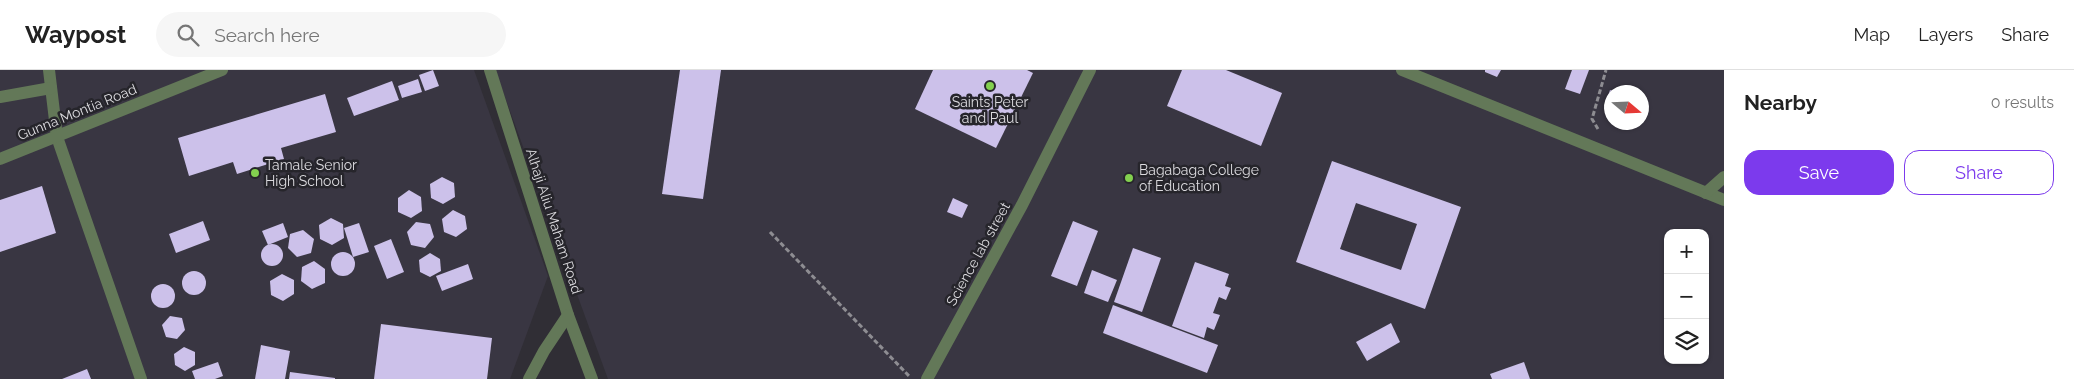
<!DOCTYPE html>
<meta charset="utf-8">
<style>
body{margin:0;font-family:Raleway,sans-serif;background:#f6f6f6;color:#222}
.controls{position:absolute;right:15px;bottom:15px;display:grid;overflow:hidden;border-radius:10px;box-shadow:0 1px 4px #0004}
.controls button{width:45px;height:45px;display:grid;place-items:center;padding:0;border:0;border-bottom:1px solid #e0e0e0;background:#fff;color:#222;font:25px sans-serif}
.compass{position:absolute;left:1604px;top:15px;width:45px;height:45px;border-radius:50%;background:#fff;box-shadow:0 1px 4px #0004;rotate:109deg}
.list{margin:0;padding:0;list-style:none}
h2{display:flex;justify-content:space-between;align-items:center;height:65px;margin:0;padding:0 20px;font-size:21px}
h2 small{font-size:16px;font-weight:400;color:#767676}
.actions{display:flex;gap:10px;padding:15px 20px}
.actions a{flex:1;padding:11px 0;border:1px solid #7c3aed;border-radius:15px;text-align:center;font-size:18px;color:#7c3aed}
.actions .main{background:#7c3aed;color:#fff}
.icon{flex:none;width:28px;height:28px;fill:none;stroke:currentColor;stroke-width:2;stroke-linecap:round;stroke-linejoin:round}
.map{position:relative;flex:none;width:1724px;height:309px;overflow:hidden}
header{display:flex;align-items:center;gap:30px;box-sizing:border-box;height:70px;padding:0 25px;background:#fff;border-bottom:1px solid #e0e0e0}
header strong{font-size:24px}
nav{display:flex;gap:28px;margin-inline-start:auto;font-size:18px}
.search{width:350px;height:45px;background:#f6f6f6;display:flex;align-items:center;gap:12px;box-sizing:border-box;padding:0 18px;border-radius:28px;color:#767676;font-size:19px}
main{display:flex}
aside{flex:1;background:#fff}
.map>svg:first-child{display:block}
.built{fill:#393642;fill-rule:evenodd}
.building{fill:#ccc1ea;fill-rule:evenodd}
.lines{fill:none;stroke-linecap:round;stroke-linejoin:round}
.path{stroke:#8e8d92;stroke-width:3;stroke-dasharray:5 2.5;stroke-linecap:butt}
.minor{stroke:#637858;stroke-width:12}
.poi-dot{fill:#83d04f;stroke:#26252b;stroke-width:2}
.labels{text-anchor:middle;stroke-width:5;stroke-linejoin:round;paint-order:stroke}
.poi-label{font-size:14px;fill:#dcdbdf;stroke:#26252b;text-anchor:start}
.street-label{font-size:14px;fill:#dcdbdf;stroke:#26252b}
</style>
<header>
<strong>Waypost</strong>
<div class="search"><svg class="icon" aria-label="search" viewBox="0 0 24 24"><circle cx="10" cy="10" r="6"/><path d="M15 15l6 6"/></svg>Search here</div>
<nav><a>Map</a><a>Layers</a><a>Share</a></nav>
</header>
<main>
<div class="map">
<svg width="1724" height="309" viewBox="0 0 1724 309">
<rect width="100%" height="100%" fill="#302e35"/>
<g class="built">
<polygon points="0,0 474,0 548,206 510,309 0,309"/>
<path d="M 495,0 L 1724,0 L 1724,309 L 608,309 ZM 1612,22 L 1642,22 L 1642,52 L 1612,52 ZM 1668,163 L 1705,163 L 1705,290 L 1668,290 Z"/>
</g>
<g class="building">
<polygon points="433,0 439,16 425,21 419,5"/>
<polygon points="680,0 721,0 703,129 662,124"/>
<polygon points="933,0 1027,0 1033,3 996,78 915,39"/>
<polygon points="1182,0 1226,0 1282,23 1261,76 1167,36"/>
<polygon points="1485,0 1501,0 1497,7 1485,2"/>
<polygon points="1572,0 1589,0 1580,24 1565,19"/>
<polygon points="418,9 422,22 402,28 398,16"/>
<polygon points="392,11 399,30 354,46 347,28"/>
<polygon points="1610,20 1617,22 1612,22 1612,36 1605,34"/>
<polygon points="325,24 336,62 281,78 284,89 237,104 233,92 189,106 178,68"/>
<path d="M 1332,91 L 1461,137 L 1425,239 L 1296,192 ZM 1356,133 L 1417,154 L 1401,200 L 1340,179 Z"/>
<polygon points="442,107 454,113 455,127 443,134 431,128 430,114"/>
<polygon points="42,116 56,163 0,182 0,130"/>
<polygon points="409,120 421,127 422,141 411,148 398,142 398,128"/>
<polygon points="953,128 968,135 962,148 947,142"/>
<polygon points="453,140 465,146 467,159 456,167 444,162 442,149"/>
<polygon points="331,148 343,154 344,168 332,175 320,169 319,155"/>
<polygon points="203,151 210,170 176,183 169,164"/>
<polygon points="1073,151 1098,161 1077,216 1051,206"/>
<polygon points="416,152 430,154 434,167 425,178 411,175 407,162"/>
<polygon points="283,153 288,167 268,175 262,161"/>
<polygon points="359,153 369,182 353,187 344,158"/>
<polygon points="303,160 314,169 311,183 297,187 288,178 290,164"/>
<polygon points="391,169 404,202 387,209 374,176"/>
<circle cx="272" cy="185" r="11"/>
<polygon points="1133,178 1161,188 1142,242 1114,232"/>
<circle cx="343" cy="194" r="12"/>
<polygon points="430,183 440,189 441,201 430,207 420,202 419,190"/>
<polygon points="314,191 325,199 325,213 312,219 301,211 302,197"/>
<polygon points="1195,192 1229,204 1225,216 1231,218 1226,230 1219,227 1213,243 1220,245 1214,260 1207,257 1204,268 1172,256"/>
<polygon points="468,194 473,209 442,221 436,206"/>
<polygon points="1092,200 1117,210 1108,232 1084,223"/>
<circle cx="194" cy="213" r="12"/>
<polygon points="282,204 294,210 294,224 283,231 271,225 270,211"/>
<circle cx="163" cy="226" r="12"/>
<polygon points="1113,235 1218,275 1207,303 1103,263"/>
<polygon points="170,246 182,248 185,260 177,269 166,267 162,255"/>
<polygon points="1391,253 1400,272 1367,291 1356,272"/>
<polygon points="381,254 492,268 487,309 374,309"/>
<polygon points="261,275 290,281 285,309 255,309"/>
<polygon points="184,277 195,282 195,295 185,301 175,295 174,284"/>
<polygon points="218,292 223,306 215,309 195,309 192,301"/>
<polygon points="1524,292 1530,309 1492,309 1490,304"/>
<polygon points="87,299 91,309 62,309"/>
<polygon points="290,302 335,308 335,309 289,309"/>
</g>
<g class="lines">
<g class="path">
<polyline points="1598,59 1592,49 1606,0"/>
<polyline points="770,162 909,306"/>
</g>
<g class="minor">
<polyline points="49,0 57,67 141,309"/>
<polyline points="490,0 568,245 592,309"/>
<polyline points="1402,0 1724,130"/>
<polyline points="0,27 51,18"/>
<polyline points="0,89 222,0"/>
<polyline points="1706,123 1724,107"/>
<polyline points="529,309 544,281 568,245"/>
<polyline points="927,309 1022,135 1090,0"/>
</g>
</g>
<g class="poi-dot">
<circle cx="990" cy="16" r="5"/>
<circle cx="255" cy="103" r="5"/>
<circle cx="1129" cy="108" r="5"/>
</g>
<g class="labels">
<g class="poi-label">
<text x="990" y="37" text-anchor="middle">Saints Peter<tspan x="990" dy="16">and Paul</tspan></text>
<text x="265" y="100">Tamale Senior<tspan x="265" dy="16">High School</tspan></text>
<text x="1139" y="105">Bagabaga College<tspan x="1139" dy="16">of Education</tspan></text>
</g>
<g class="street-label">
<text transform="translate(77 42) rotate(-22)" y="5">Gunna Montia Road</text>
<text transform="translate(554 151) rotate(72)" y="5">Alhaji Aliu Maham Road</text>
<text transform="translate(978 184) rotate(-61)" y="5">Science lab street</text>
</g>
</g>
</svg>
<div class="controls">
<button>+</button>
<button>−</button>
<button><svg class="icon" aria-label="layers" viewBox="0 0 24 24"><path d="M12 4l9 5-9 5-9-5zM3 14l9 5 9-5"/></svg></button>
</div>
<svg class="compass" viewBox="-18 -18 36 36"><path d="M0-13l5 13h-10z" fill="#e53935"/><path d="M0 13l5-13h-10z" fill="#767676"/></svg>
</div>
<aside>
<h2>Nearby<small>0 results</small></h2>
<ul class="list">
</ul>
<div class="actions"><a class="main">Save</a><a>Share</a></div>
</aside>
</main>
